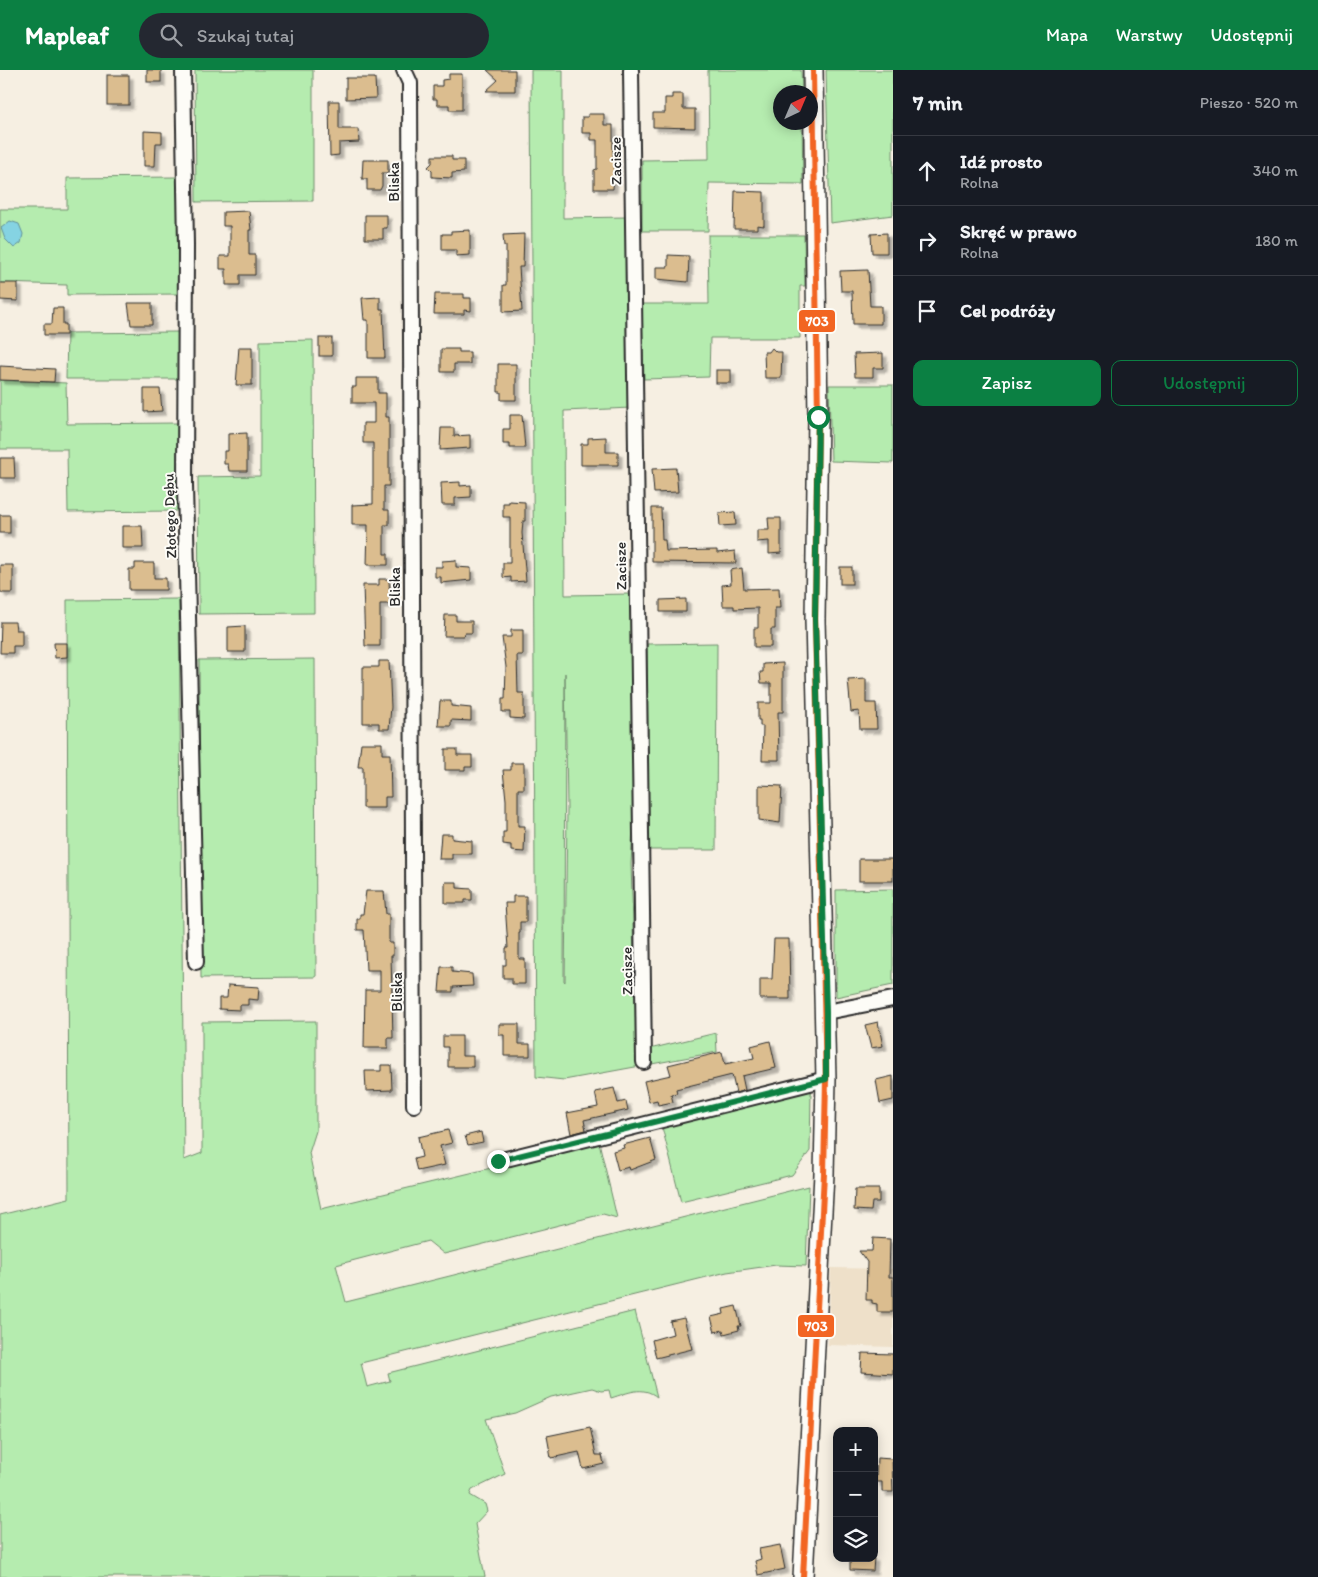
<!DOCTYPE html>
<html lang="pl">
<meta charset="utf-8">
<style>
body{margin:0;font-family:Itim,sans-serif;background:#242831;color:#f1f3f6}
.controls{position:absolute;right:15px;bottom:15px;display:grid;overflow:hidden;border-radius:10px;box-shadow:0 2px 12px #0003}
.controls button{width:45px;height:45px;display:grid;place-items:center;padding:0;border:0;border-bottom:1px solid #363941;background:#171b24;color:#f1f3f6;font:25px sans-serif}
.compass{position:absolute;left:773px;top:15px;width:45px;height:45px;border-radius:50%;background:#171b24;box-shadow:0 2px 12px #0003;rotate:44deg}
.stop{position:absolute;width:15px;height:15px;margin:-11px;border:4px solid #0b8043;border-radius:50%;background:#fff}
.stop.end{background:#0b8043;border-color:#fff;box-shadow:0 1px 5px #0008}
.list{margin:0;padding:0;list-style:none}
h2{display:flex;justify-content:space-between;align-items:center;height:65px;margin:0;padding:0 20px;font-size:21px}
h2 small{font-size:16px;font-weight:400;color:#9ea1a6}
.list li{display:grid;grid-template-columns:32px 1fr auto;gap:15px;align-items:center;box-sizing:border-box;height:70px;padding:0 20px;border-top:1px solid #363941}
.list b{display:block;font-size:19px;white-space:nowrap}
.list p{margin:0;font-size:16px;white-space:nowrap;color:#9ea1a6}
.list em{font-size:16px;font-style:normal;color:#9ea1a6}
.actions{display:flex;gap:10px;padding:15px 20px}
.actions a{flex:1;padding:11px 0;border:1px solid #0b8043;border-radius:10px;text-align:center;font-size:18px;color:#0b8043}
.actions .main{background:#0b8043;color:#fff}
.icon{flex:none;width:28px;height:28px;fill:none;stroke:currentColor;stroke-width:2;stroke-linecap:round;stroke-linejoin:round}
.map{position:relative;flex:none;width:893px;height:1507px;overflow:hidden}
header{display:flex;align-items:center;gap:30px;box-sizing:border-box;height:70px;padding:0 25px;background:#0b8043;color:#fff}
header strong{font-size:24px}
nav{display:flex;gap:28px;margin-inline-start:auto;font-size:18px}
.search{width:350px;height:45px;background:#242831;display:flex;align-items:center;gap:12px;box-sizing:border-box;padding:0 18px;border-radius:28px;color:#9ea1a6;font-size:19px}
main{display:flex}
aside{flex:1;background:#171b24}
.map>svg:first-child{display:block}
.built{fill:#eee0c9}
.green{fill:#b5ecaf;stroke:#708c6d;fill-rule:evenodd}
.water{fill:#85d3e2;stroke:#619099}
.building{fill:#dbbd8f;stroke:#2b2b2b;filter:url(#shadow)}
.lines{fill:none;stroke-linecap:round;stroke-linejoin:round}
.street-casing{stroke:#2b2b2b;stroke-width:18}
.secondary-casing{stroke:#2b2b2b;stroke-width:22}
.street{stroke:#fdfcf7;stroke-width:14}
.secondary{stroke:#fdfcf7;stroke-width:19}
.bus-1-casing{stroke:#fdfcf7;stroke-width:10}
.bus-1{stroke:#f26522;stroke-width:6}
.route{stroke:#0b8043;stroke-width:6}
.labels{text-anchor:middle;stroke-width:4;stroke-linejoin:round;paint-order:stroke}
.street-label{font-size:15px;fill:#2b2b2b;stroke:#fdfcf7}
.line-badge{stroke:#fdfcf7;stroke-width:2}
.badge-label{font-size:14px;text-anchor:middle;font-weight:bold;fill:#fff}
</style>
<header>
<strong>Mapleaf</strong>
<div class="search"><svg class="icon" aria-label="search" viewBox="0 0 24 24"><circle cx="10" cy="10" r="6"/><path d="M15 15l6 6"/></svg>Szukaj tutaj</div>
<nav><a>Mapa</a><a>Warstwy</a><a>Udostępnij</a></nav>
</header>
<main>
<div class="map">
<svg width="893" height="1507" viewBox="0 0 893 1507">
<defs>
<filter id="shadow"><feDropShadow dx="4" dy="4" stdDeviation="1" flood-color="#0004"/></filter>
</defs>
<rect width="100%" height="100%" fill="#f6efe2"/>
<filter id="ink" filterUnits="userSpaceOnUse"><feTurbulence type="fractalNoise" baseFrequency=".02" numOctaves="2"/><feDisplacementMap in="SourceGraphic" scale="10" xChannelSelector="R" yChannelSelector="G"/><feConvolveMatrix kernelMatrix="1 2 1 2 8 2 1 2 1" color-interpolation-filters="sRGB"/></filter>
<g filter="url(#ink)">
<polygon class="built" points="831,1198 893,1199 893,1277 828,1275"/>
<g class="green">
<polygon points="195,0 313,0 313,131 196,132"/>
<path d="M 531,0 L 563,0 L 563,148 L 627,147 L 631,338 L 564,341 L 565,525 L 632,524 L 634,737 L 631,794 L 637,982 L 716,963 L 717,982 L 564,1010 L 536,1007 ZM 565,603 L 567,738 L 565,912 L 564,911 Z"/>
<polygon points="708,0 801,0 802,22 781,22 781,52 802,53 803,114 709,113 708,161 642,161 642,90 709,89"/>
<polygon points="826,0 893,0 893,145 830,153"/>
<polygon points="177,107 179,197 178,224 67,225 67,215 0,213 0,139 67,139 67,108"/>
<polygon points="708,165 804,165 805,216 800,216 800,268 710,268 709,307 644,309 642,234 709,234"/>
<polygon points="178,262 178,309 66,309 67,263"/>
<polygon points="313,270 314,543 199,544 198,407 260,406 260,271"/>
<polygon points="0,310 66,313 67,354 178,353 179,441 68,442 67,379 0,379"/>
<polygon points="829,315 893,315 893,393 831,391"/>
<path d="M 179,529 L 184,1090 L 202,1083 L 202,952 L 316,951 L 316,1061 L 309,1083 L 321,1139 L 599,1072 L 617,1148 L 603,1144 L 444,1184 L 428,1171 L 336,1195 L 346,1232 L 809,1116 L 806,1196 L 776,1195 L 727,1202 L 361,1293 L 367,1317 L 390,1311 L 388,1303 L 635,1241 L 657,1327 C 642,1315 628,1323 611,1328 L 609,1320 L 601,1321 L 592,1318 L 551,1327 L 515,1343 L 486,1349 L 505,1404 L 472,1420 L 470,1425 L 485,1434 L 487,1441 L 475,1454 L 485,1507 L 0,1507 L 0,1145 L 69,1128 L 67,530 Z"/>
<polygon points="717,573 716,780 649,780 647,574"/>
<polygon points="315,589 316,907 201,908 199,590"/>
<polygon points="893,819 893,915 836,927 836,820"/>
<polygon points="811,1021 810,1081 792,1105 681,1132 662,1057"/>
</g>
<polygon class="water" points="10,151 19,154 23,164 21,173 14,178 5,169 1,158"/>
<g class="building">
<rect x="147" y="0" width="14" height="12"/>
<polygon points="487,0 515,0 515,21 486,21 498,10"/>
<polygon points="449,4 462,4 462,40 449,40 449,35 437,35 437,29 433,29 433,16 442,16 442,10 449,9"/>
<rect x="107" y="5" width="22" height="30"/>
<polygon points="346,8 375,8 376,28 346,29"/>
<polygon points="672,24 683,24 683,39 695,39 695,58 653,57 653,43 665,43 665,28 672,28"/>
<polygon points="329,31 339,31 339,59 358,59 359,72 339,73 339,85 330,86"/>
<polygon points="588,44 604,44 604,55 613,55 613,86 615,86 613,119 594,119 594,100 597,99 597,70 591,70 591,63 582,63 582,47 588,47"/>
<polygon points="144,61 162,62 162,73 156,73 155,96 144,96"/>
<polygon points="432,86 452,86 452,90 464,90 464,102 452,103 452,108 432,107 432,101 428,97 432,93"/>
<polygon points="363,90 388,90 388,103 382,103 382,116 380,120 367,120 367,109 362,109"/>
<polygon points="735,121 764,122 764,156 757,155 757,159 734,159"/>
<polygon points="249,141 251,160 249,160 249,185 255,185 255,205 240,205 240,215 226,215 226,199 220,199 220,186 230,186 230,156 223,156 223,142"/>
<polygon points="365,145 387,145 387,158 383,158 383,169 365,169"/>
<polygon points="470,160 470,185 456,186 456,180 442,180 442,164 451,164 451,161"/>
<polygon points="887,163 887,183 872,183 871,164"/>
<polygon points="524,164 523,197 519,197 522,241 503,242 503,215 506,215 506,176 504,176 503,165"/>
<polygon points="668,185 689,186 688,212 656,209 656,197 668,197"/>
<polygon points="868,200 870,236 881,236 881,254 853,254 852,221 841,221 840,201"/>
<polygon points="0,213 18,213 18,231 0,230"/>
<polygon points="435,224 464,224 464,228 471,228 471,241 464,240 464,244 434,244"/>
<polygon points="380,227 380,239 383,239 385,288 368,288 368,250 364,250 362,228"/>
<polygon points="128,233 152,233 152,255 131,255"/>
<polygon points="53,238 63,238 63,254 66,254 66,265 44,265 44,254 52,254"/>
<rect x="319" y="268" width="13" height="18"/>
<polygon points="239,277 252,277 252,315 236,315"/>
<polygon points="772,278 776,282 782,282 781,308 765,308 764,282 769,282"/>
<polygon points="441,279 459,279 459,282 470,282 470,294 454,294 454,302 441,302"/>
<polygon points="883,283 883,298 873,298 873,307 855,307 854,284"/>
<polygon points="498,294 516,294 516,330 501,330 501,322 498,322"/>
<polygon points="0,296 55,299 54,312 0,310"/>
<rect x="716" y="300" width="15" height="13"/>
<polygon points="356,308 378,308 378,323 386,323 386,347 389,347 389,416 384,416 384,440 389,440 389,455 384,455 384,484 388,484 388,495 367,495 368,455 352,455 352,435 373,434 373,373 363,373 363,353 374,353 374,333 352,333 352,317 356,317"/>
<polygon points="144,319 160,319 162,341 144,342"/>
<polygon points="510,345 522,345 525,378 510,378 510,374 503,374 503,359 510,359"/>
<polygon points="441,358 454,358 454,366 470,365 470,378 440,380"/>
<polygon points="247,363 247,401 229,401 228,394 224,394 224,381 228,381 228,364"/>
<polygon points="606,367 606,382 618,382 618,395 581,395 581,374 588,374 588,368"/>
<polygon points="0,388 14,388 15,408 0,408"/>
<polygon points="676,398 678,422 654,423 652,399"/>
<polygon points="460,412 460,416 471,415 471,427 455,428 455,435 442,435 441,413"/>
<polygon points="509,431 525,432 525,451 523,451 522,463 526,511 511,512 511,507 503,508 503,493 510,493 510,447 503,447 503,433 509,433"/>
<polygon points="652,438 661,438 662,470 665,470 666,481 717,480 717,483 735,481 736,493 652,492"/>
<polygon points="735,442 736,455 720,456 719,443"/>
<rect x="0" y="445" width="10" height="18"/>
<polygon points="768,448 781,448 781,483 769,484 769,471 757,472 757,460 769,460"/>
<polygon points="122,456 142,456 143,478 122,478"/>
<polygon points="456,490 456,497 471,498 471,510 441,513 441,507 435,507 435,497 442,497 442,491"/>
<polygon points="135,493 154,493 154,508 166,508 166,520 129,520 129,499 135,499"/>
<polygon points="0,495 13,495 13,523 2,523 0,520"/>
<rect x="840" y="497" width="12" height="17"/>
<polygon points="742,498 744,519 779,518 780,538 775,538 775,559 771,559 771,577 754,577 754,558 758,558 758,538 734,539 734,536 723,536 722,515 731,514 730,500"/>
<polygon points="379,509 389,509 390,534 380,534 380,576 365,576 363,515 379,515"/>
<polygon points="686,529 686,542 660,542 660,530"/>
<polygon points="445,545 456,545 456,551 472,551 472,563 465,563 464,566 444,566"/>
<polygon points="1,552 15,552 16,560 22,560 22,576 13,576 13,583 0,583"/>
<polygon points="245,556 245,582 228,582 228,557"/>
<polygon points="511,560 523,560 523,585 517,585 518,623 524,623 524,649 510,648 510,642 502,642 502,629 505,629 506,597 502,567 511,567"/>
<polygon points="54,573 67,573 67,587 55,588"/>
<polygon points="379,591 389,591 391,637 389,659 379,659 379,653 363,653 363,597 379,597"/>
<polygon points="783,593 783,642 778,642 779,690 762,690 763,656 760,656 760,650 758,650 758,633 771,633 771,613 761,613 760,602 763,602 763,594"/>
<polygon points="866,609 866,633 876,633 877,659 860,659 859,641 851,642 848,610"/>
<polygon points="440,631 451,631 451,636 471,638 471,651 451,650 451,656 438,656"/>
<polygon points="361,673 382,673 382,684 390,684 391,727 385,727 385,738 363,738 363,697 358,697"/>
<polygon points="445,679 457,679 457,685 472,685 472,697 465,697 465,700 445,700"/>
<polygon points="511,693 524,693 524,719 518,719 518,756 525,756 524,782 511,781 511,775 503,774 503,762 506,762 506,730 503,700 511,700"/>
<polygon points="759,715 782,716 780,753 759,750"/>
<polygon points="441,764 452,764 452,769 472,771 472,784 452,784 452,789 439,789"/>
<rect x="859" y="789" width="34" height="22"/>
<polygon points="445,812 457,812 457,818 472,819 472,830 465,830 465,833 445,833"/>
<polygon points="366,821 384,821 386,844 389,844 389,873 393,873 393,886 391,886 393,968 388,968 388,978 364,978 365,920 380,920 380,900 366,900 364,860 357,860 357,849 360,849 360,844 363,844"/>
<polygon points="513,826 526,826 526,852 520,852 520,863 519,863 519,889 525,889 525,914 512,914 512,908 503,908 503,895 506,895 506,878 508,878 505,833 513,833"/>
<polygon points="774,869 789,869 790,929 760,929 760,909 772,909"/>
<polygon points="441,897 452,897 452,902 472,904 473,916 453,917 453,922 439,922"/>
<polygon points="228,915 259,917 258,930 248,929 248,935 240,935 240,940 219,939 219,928 227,928"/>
<polygon points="878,952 883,976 871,978 865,955"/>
<polygon points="499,954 519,954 519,974 530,974 530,986 504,986 504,965 499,965"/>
<polygon points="443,966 462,966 462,986 473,986 473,997 448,997 448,977 443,977"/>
<polygon points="770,971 776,998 742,1006 745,1020 736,1023 732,1005 676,1019 677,1023 671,1024 673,1032 658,1035 657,1030 649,1032 644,1011 671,1005 668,995 722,982 725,994 754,988 751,976"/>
<polygon points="381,995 391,995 392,1020 366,1021 365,1001 381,1001"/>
<polygon points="893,1006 893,1030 880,1033 876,1010"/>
<polygon points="614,1018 618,1033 626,1031 628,1040 584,1050 586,1060 571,1064 567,1043 598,1037 595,1022"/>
<polygon points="448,1060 452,1073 440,1076 445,1095 417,1101 414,1089 422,1087 418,1067"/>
<polygon points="481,1062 483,1072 468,1075 465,1066"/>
<polygon points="650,1068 656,1090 630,1100 629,1097 618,1100 613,1081 624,1078 623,1075"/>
<polygon points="855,1119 879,1119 879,1132 872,1132 871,1141 854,1140"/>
<polygon points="873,1168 890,1169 889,1207 893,1207 893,1242 877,1242 877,1234 872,1233 872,1230 866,1230 867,1192 859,1181 872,1181"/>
<polygon points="736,1236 741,1256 738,1256 739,1260 724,1264 723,1260 715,1262 711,1247 724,1244 723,1239"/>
<polygon points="684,1248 692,1279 656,1288 652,1270 673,1264 670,1251"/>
<polygon points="862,1283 893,1284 893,1304 861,1302"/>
<polygon points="590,1357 596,1385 602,1385 604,1394 583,1399 579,1382 551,1388 547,1366"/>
<polygon points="877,1388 892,1389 893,1422 882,1422 882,1412 876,1412"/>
<polygon points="780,1475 785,1499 758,1505 755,1491 761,1489 759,1479"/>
<polygon points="850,1488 874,1488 873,1501 850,1500"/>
</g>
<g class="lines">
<defs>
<g id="street">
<polyline points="183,0 186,175 185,416 196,892"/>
<polyline points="404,0 410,13 414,1035"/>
<polyline points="631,0 644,992"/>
<polyline points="826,942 893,929"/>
<polyline points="498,1091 826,1009"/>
</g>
<polyline id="secondary" points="803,1507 824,1104 826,1009 815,549 818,347 813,0"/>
</defs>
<use href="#street" class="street-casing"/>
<use href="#secondary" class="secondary-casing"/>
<use href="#street" class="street"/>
<use href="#secondary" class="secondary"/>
<defs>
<polyline id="bus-1" points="803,1507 824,1104 826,1009 815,549 818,347 813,0"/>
</defs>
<use href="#bus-1" class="bus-1-casing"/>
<use href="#bus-1" class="bus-1"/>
</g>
</g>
<g class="lines" filter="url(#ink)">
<polyline class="route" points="498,1091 826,1009 826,942 815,549 818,347"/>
</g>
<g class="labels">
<g class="street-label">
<text transform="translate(616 91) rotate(-91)" y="5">Zacisze</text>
<text transform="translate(394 112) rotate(-90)" y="5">Bliska</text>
<text transform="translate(170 446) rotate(-92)" y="5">Złotego Dębu</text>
<text transform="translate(621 496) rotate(-91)" y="5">Zacisze</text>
<text transform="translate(395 517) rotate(-90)" y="5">Bliska</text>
<text transform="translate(627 901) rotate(-91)" y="5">Zacisze</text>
<text transform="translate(397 922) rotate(-90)" y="5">Bliska</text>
</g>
</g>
<g class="line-badge">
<rect x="798" y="239" width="38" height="24" rx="5" fill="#f26522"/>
<rect x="797" y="1244" width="38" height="24" rx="5" fill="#f26522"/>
</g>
<g class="badge-label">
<text x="817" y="256">703</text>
<text x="816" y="1261">703</text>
</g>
</svg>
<div class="controls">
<button>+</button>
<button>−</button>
<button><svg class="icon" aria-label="layers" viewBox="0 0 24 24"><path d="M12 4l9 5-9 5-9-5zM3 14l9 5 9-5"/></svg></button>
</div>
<svg class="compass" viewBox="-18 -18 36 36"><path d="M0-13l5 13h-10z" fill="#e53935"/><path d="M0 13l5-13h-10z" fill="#9ea1a6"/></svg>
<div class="stop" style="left:818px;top:347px"></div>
<div class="stop end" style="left:498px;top:1091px"></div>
</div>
<aside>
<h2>7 min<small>Pieszo · 520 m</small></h2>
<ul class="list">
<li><svg class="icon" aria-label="ahead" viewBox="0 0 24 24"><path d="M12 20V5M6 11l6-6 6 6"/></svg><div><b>Idź prosto</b><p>Rolna</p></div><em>340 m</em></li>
<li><svg class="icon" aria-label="right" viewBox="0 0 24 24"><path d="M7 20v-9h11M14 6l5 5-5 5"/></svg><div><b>Skręć w prawo</b><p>Rolna</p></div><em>180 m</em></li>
<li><svg class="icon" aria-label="arrive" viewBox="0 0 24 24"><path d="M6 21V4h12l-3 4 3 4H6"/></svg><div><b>Cel podróży</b></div></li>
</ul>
<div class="actions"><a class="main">Zapisz</a><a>Udostępnij</a></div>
</aside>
</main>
